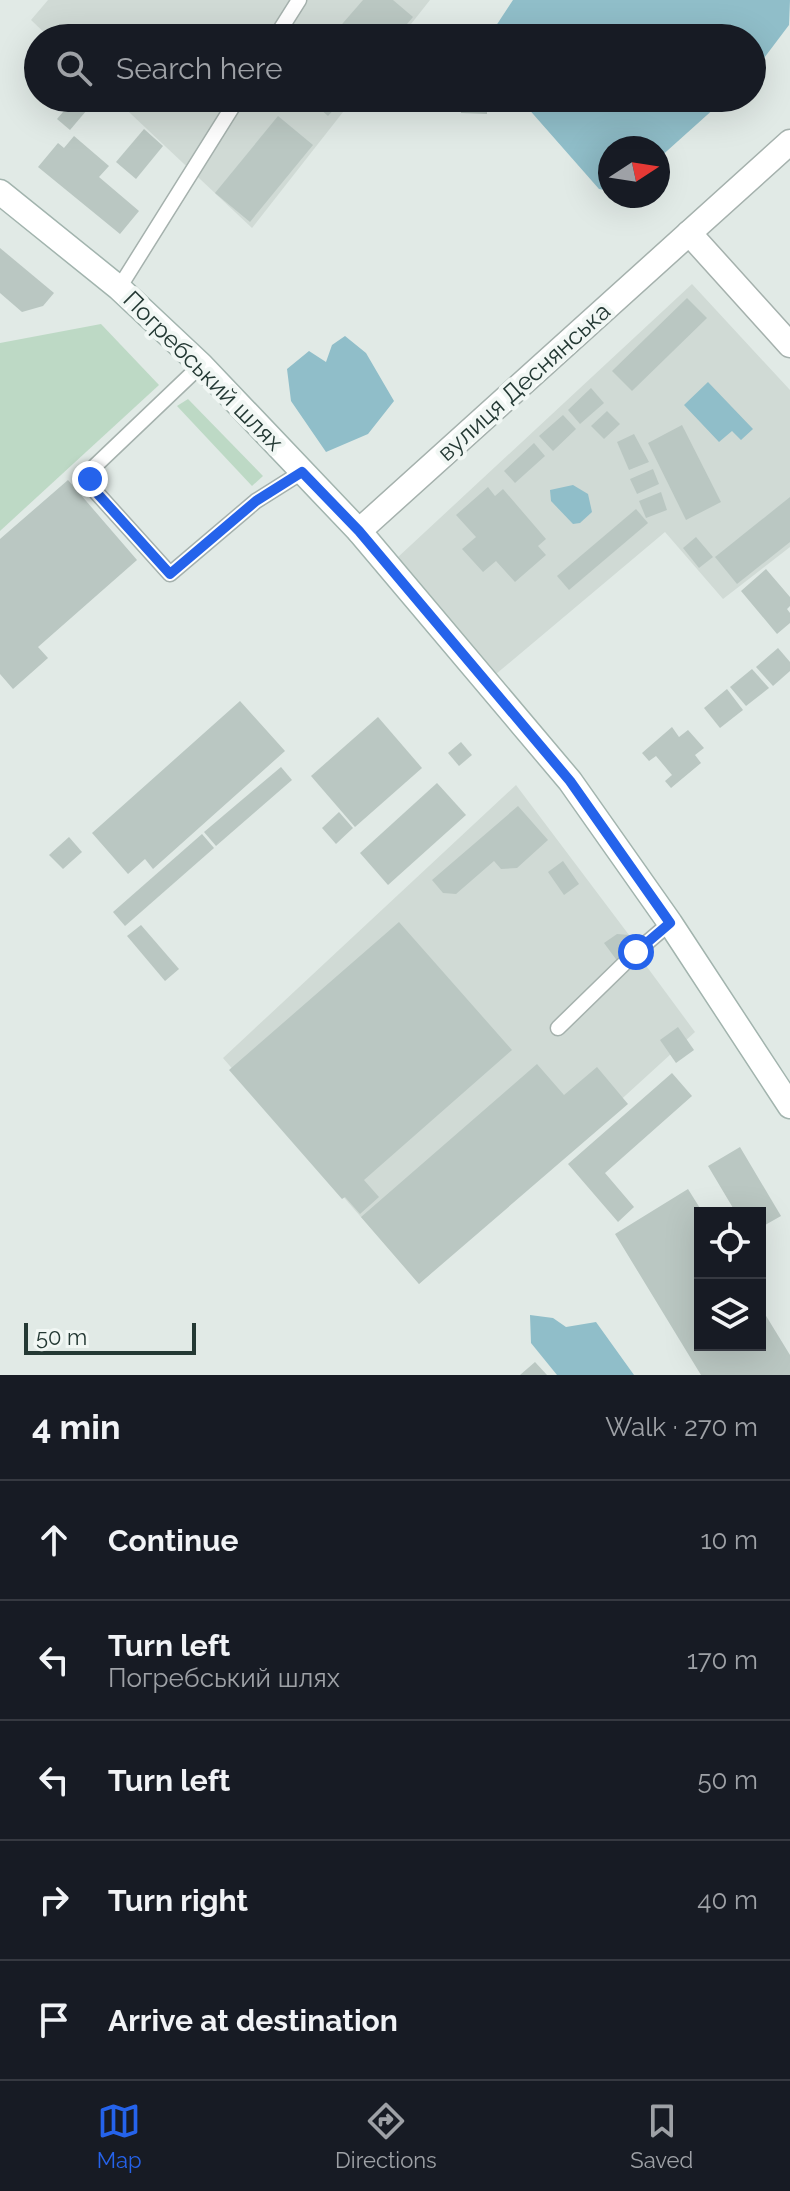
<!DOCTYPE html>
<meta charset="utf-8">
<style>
body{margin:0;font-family:Raleway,sans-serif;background:#20242c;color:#f1f3f6}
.controls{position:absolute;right:24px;bottom:24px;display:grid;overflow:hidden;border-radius:0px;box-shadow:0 8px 32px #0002}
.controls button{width:72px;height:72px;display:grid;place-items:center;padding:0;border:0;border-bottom:2px solid #363941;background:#171b24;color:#f1f3f6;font:40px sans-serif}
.compass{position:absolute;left:598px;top:136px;width:72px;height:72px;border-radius:50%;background:#171b24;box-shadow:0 8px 32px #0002;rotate:78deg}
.scale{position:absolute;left:24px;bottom:20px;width:172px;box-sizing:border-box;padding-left:8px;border:4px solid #243934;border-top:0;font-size:22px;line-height:28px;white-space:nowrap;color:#243934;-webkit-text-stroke:6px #f1f7f4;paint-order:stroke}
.stop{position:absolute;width:24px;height:24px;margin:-18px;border:6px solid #2563eb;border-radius:50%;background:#fff}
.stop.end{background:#2563eb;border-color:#fff;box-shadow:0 2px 8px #0008}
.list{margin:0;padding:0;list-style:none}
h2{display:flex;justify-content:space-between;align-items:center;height:104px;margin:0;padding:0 32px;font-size:34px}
h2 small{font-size:26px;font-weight:400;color:#9ea1a6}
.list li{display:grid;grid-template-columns:52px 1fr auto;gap:24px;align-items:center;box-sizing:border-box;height:120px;padding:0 32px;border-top:2px solid #363941}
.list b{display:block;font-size:30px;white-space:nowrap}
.list p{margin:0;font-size:26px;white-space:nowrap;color:#9ea1a6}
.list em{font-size:26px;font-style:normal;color:#9ea1a6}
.icon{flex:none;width:44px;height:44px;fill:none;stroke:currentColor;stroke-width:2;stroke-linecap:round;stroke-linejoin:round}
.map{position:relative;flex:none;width:790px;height:1375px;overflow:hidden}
.search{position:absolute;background:#171b24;box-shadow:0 8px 32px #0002;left:24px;right:24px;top:24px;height:88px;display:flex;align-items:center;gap:20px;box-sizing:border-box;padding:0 28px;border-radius:44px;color:#9ea1a6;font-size:30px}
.sheet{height:704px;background:#171b24}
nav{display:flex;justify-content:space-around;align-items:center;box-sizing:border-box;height:112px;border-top:2px solid #363941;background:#171b24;font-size:22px;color:#9ea1a6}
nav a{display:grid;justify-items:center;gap:4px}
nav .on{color:#2563eb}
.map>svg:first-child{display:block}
.built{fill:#d0dad5}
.green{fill:#bdd9c5}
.water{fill:#90bec9}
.building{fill:#bac7c2}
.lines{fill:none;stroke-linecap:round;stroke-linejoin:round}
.service-casing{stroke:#a5b1ad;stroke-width:17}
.minor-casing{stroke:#a5b1ad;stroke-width:27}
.secondary-casing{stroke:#a2b4ae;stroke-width:27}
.service{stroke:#fff;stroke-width:14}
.minor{stroke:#fff;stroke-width:24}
.secondary{stroke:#fff;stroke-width:24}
.route{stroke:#2563eb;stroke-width:10}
.labels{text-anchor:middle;stroke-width:8;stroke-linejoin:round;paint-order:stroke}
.street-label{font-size:24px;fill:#243934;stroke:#f1f7f4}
</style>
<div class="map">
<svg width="790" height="1375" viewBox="0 0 790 1375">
<rect width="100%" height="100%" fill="#e1eae6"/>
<g class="built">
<polygon points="48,0 430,0 400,38 50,38 31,20"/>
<polygon points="114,98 354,98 252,228"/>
<polygon points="692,284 790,390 790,547 723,599 665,532 496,674 397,558"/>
<polygon points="516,785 629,935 636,952 695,1032 419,1284 223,1058"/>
</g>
<g class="green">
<polygon points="101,324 159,385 0,531 0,343"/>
<polygon points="188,399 263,476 252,486 177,406"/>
</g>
<g class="water">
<polygon points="513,0 790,0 789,25 752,74 752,38 488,38"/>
<polygon points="519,98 726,98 658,159 658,148 610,148 610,191 599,189"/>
<polygon points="345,336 366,353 394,401 368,434 326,452 291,401 287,369 309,351 326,362 332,345"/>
<polygon points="708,382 753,429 741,440 732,431 719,442 684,405"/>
<polygon points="573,485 588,494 592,512 580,523 573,524 551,501 550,490"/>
<polygon points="530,1315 553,1318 566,1327 596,1322 634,1375 557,1375 531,1343"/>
</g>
<g class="building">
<polygon points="363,0 393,0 413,17 395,38 330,38"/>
<polygon points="75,98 85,98 92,104 70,130 57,119"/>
<polygon points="308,98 344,98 328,116"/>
<polygon points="461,98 487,98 487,114 461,113"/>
<polygon points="278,116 313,145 250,222 215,193"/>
<polygon points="144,129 163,146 136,179 116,162"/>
<polygon points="74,136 109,166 99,177 139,211 120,234 38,167 58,143 64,148"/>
<polygon points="0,248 54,293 43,306 22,312 0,293"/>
<polygon points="687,298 707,318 632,391 612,371"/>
<polygon points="591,388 604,403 580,424 568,410"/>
<polygon points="607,411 620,424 604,439 591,426"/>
<polygon points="563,415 576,429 553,451 539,436"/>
<polygon points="682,425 721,502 686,520 648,443"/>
<polygon points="634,434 649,462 629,470 617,442"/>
<polygon points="534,443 545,456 515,483 504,471"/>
<polygon points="653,469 659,484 637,494 630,479"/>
<polygon points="68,480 137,560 38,647 48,658 13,689 0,674 0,539"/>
<polygon points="488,487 495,496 503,489 546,539 538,546 546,555 515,582 496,561 483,572 462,549 476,537 456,515"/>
<polygon points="661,492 667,510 646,518 639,501"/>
<polygon points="790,497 790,542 737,584 715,557"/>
<polygon points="636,509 648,523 569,590 557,576"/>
<polygon points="696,537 713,557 699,568 683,548"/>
<polygon points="766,569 790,597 790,606 787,609 790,613 790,623 777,634 741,591"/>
<polygon points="778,648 790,662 790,671 773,686 756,667"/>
<polygon points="752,669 769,688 746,706 730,687"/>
<polygon points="727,689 743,710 720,728 704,708"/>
<polygon points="240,701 285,751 153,869 145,859 128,874 92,833"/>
<polygon points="378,717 422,768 355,827 311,776"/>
<polygon points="672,727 679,737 688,730 704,748 695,755 701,763 671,788 665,781 672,775 656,756 649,761 642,753"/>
<polygon points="461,742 472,755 459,766 448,753"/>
<polygon points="281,767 292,780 216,846 204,832"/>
<polygon points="437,783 466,815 388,885 360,853"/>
<polygon points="518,806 548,840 517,868 501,869 494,861 456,894 443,893 432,880"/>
<polygon points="339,812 353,828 336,844 322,828"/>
<polygon points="202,834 214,848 125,926 113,912"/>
<polygon points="69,837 82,852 63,869 49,855"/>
<polygon points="563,861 579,884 564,895 548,872"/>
<polygon points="399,922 512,1050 364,1180 379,1197 360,1214 345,1197 342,1199 229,1070"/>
<polygon points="141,925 179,969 165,981 127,936"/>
<polygon points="617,934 629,935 621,966 604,943"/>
<polygon points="678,1027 694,1050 676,1063 660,1040"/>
<polygon points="537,1064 564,1095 597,1067 628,1104 419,1284 361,1217"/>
<polygon points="672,1073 692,1096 605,1173 634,1207 618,1222 568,1164"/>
<polygon points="740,1147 781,1216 760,1228 760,1213 736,1213 708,1166"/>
<polygon points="688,1189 703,1213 700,1213 700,1345 760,1345 760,1306 790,1355 790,1375 701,1375 615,1234"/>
<polygon points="535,1362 547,1375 520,1375"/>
</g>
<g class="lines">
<defs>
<g id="service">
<polyline points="275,38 299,0"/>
<polyline points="119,288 238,98"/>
<polyline points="201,365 95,466 90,479 96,492 170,574 256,501 302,472"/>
<polyline points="558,1028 636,952 670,923"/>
</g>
<g id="minor">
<polyline points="689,233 790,345"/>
<polyline points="359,531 790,142"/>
</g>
<polyline id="secondary" points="0,192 119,288 201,365 359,531 570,781 670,923 790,1106"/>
</defs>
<use href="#service" class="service-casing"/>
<use href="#minor" class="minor-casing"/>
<use href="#secondary" class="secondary-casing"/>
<use href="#service" class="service"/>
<use href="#minor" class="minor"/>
<use href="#secondary" class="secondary"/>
</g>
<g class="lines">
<polyline class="route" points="90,479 96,492 170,574 256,501 302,472 359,531 570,781 670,923 636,952"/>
</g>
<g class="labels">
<g class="street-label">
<text transform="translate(203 371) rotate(45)" y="8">Погребський шлях</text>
<text transform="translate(524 382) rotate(-42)" y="8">вулиця Деснянська</text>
</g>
</g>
</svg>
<div class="controls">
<button><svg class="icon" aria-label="locate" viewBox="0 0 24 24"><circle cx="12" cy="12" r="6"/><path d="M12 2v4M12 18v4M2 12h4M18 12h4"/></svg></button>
<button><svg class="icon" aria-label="layers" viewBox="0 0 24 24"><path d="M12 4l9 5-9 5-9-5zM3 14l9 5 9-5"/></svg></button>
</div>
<svg class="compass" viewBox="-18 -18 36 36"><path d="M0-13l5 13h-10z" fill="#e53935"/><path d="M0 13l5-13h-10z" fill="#9ea1a6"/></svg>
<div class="scale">50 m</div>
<div class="stop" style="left:636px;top:952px"></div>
<div class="stop end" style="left:90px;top:479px"></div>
<div class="search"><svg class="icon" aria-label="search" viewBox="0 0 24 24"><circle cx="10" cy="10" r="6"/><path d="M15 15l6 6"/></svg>Search here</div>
</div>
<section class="sheet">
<h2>4 min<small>Walk · 270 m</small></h2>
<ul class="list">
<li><svg class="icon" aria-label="ahead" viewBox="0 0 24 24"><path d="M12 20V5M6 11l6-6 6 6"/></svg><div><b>Continue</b></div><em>10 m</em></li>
<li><svg class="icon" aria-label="left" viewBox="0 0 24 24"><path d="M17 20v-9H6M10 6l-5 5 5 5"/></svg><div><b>Turn left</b><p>Погребський шлях</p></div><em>170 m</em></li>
<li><svg class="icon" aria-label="left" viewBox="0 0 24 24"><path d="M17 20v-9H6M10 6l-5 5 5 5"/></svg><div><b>Turn left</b></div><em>50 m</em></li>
<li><svg class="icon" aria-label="right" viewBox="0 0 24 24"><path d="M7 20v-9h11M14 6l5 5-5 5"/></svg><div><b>Turn right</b></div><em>40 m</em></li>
<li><svg class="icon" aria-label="arrive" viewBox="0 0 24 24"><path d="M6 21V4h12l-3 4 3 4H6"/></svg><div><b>Arrive at destination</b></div></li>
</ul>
</section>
<nav>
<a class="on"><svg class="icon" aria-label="map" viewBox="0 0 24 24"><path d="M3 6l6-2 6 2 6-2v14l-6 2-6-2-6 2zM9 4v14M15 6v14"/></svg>Map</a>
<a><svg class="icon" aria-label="directions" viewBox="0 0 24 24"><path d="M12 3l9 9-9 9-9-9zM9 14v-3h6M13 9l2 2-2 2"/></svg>Directions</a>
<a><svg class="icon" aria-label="saved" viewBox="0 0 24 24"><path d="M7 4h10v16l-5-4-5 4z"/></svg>Saved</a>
</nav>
